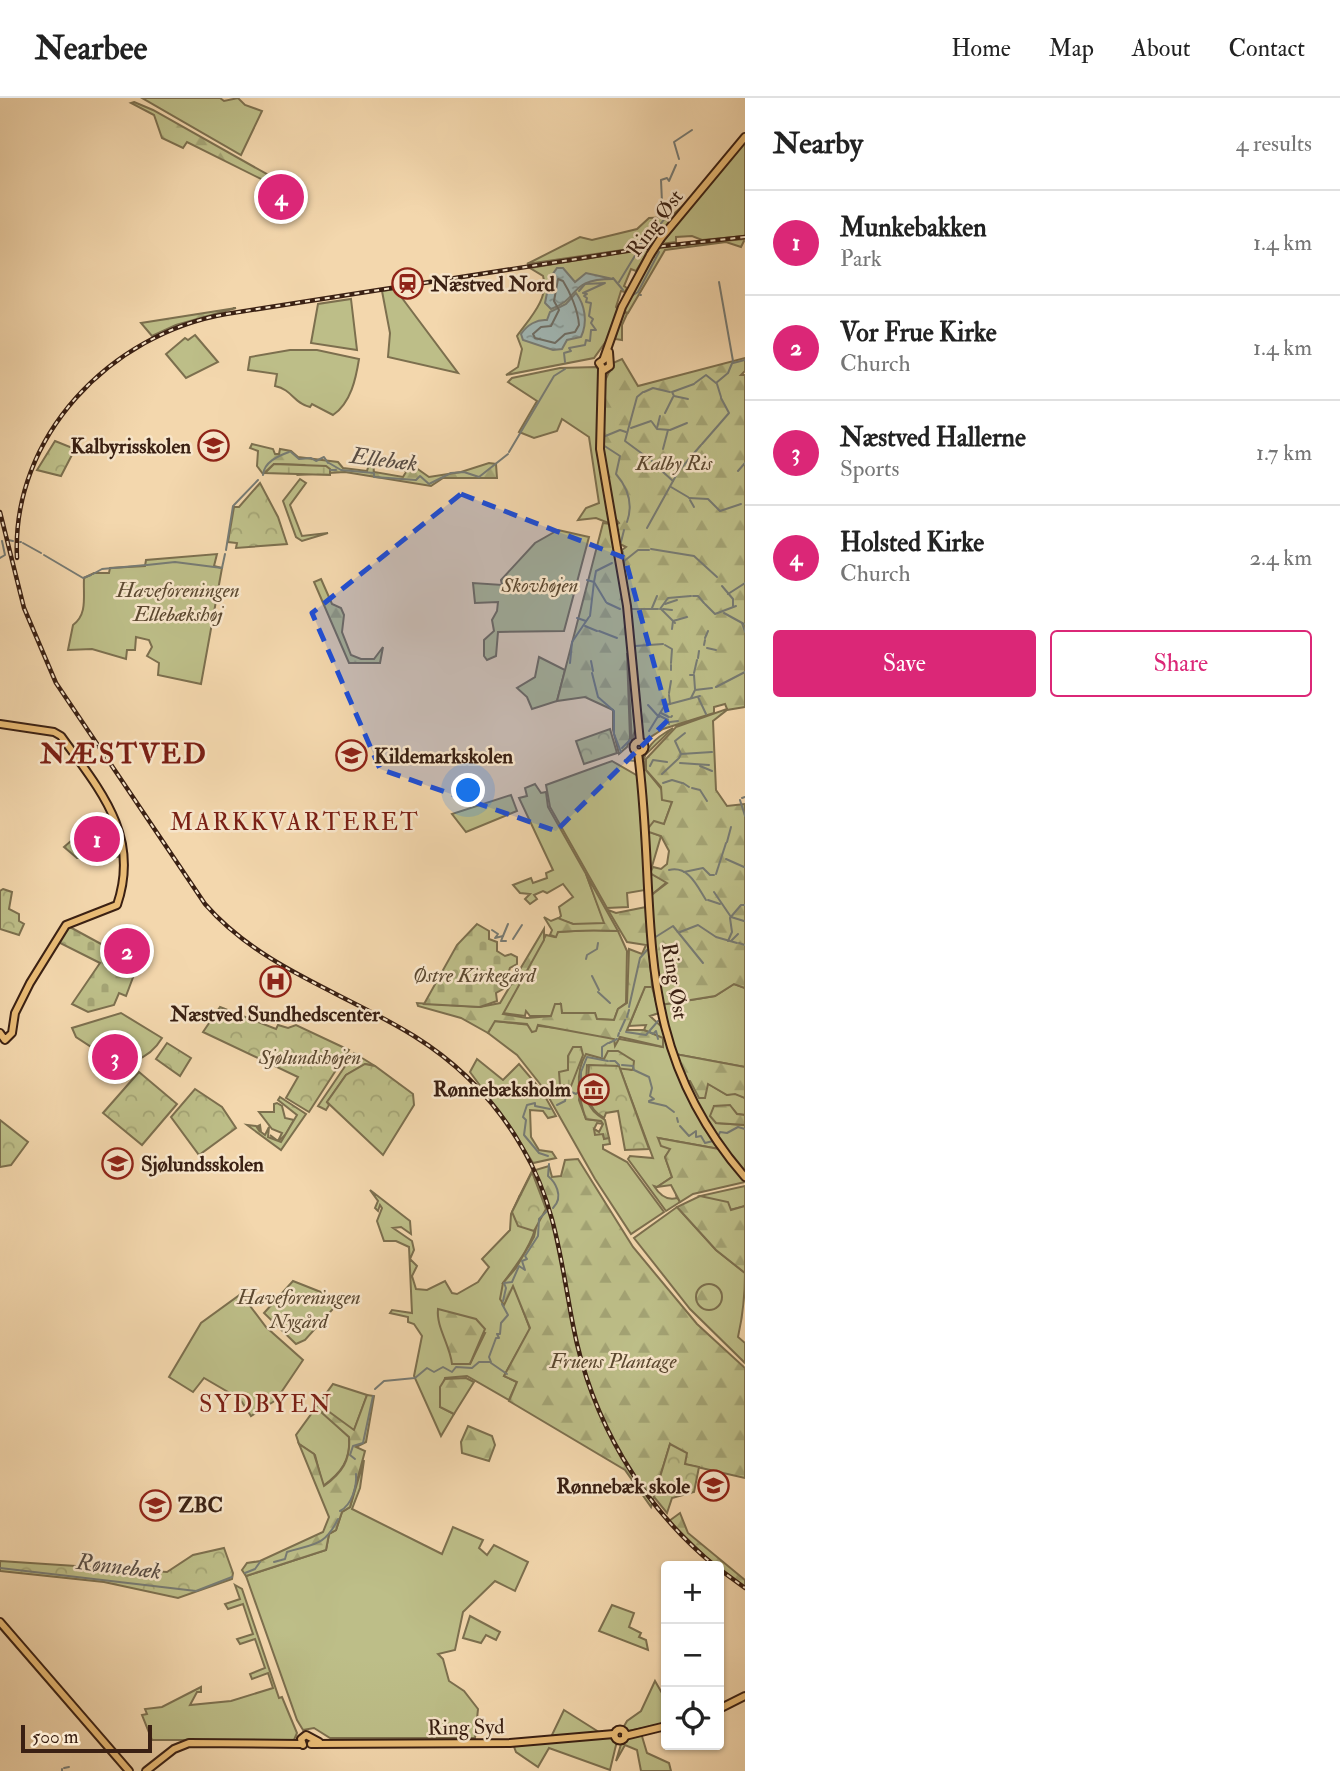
<!DOCTYPE html>
<meta charset="utf-8">
<style>
body{margin:0;font-family:"IM FELL Double Pica",serif;background:#f2f2f2;color:#222}
.controls{position:absolute;right:21px;bottom:21px;display:grid;overflow:hidden;border-radius:7px;box-shadow:0 2px 5px #0004}
.controls button{width:63px;height:63px;display:grid;place-items:center;padding:0;border:0;border-bottom:2px solid #e0e0e0;background:#fff;color:#222;font:35px sans-serif}
.scale{position:absolute;left:21px;bottom:18px;width:131px;box-sizing:border-box;padding-left:7px;border:4px solid #3a2013;border-top:0;font-size:19px;line-height:24px;white-space:nowrap;color:#3a2013;-webkit-text-stroke:5px #f7e5ca;paint-order:stroke}
.you{position:absolute;left:469px;top:693px;width:24px;height:24px;margin:-18px;border:5px solid #fff;border-radius:50%;background:#1a73e8;box-shadow:0 0 0 10px #1a73e833}
.badge{display:grid;place-items:center;width:46px;height:46px;border-radius:50%;background:#db2777;color:#fff;font-size:23px;font-weight:700}
.pin{position:absolute;translate:-50% -50%;border:4px solid #fff;box-shadow:0 2px 7px #0006}
.list{margin:0;padding:0;list-style:none}
h2{display:flex;justify-content:space-between;align-items:center;height:91px;margin:0;padding:0 28px;font-size:30px}
h2 small{font-size:23px;font-weight:400;color:#767676}
.list li{display:grid;grid-template-columns:46px 1fr auto;gap:21px;align-items:center;box-sizing:border-box;height:105px;padding:0 28px;border-top:2px solid #e0e0e0}
.list b{display:block;font-size:26px;white-space:nowrap}
.list p{margin:0;font-size:23px;white-space:nowrap;color:#767676}
.list em{font-size:23px;font-style:normal;color:#767676}
.actions{display:flex;gap:14px;padding:21px 28px}
.actions a{flex:1;padding:16px 0;border:2px solid #db2777;border-radius:7px;text-align:center;font-size:24px;color:#db2777}
.actions .main{background:#db2777;color:#fff}
.icon{flex:none;width:38px;height:38px;fill:none;stroke:currentColor;stroke-width:2;stroke-linecap:round;stroke-linejoin:round}
.map{position:relative;flex:none;width:745px;height:1673px;overflow:hidden}
header{display:flex;align-items:center;gap:42px;box-sizing:border-box;height:98px;padding:0 35px;background:#fff;border-bottom:2px solid #e0e0e0}
header strong{font-size:33px}
nav{display:flex;gap:38px;margin-inline-start:auto;font-size:24px}
main{display:flex}
aside{flex:1;background:#fff}
.map>svg:first-child{display:block}
.green{fill:#bdbe88;stroke:#7c6f4e;stroke-width:2;fill-rule:evenodd}
.forest{fill:url(#forest-firs);stroke:#7c6f4e;stroke-width:2}
.wetland{fill:url(#wetland-marsh);stroke:#7c6f4e;stroke-width:2}
.cemetery{fill:url(#cemetery-stones);stroke:#7c6f4e;stroke-width:2}
.park{fill:url(#park-crowns);stroke:#7c6f4e;stroke-width:2}
.water{fill:url(#water-ripples);stroke:#777b74;stroke-width:2}
.lines{fill:none;stroke-linecap:round;stroke-linejoin:round}
.shore{stroke:#6d6c64;stroke-width:2}
.stream{stroke:#777b74;stroke-width:2}
.major-casing{stroke:#3a2013;stroke-width:10}
.major{stroke:#eabc76;stroke-width:6}
.rail-casing{stroke:#3a2013;stroke-width:4.5}
.rail{stroke:#f7e5ca;stroke-width:2;stroke-dasharray:5;stroke-linecap:butt}
.major-bridge-casing{stroke:#3a2013;stroke-width:10;stroke-linecap:butt}
.major-bridge{stroke:#eabc76;stroke-width:6}
.marked{fill:#1d4ed8;fill-opacity:0.2;stroke:#1d4ed8;stroke-width:5;stroke-dasharray:14 9;stroke-linejoin:round}
.labels{text-anchor:middle;stroke-width:5;stroke-linejoin:round;paint-order:stroke}
.street-label{font-size:21px;fill:#3a2013;stroke:#f7e5ca}
.poi-label{font-size:21px;font-weight:bold;fill:#3a2013;stroke:#f7e5ca;text-anchor:start}
.park-label{font-size:21px;font-style:italic;fill:#5b4830;stroke:#f7e5ca}
.water-label{font-size:23px;font-style:italic;fill:#594d44;stroke:#f7e5ca}
.quarter-label{font-size:24px;letter-spacing:2px;fill:#7a1f14;stroke:#f7e5ca}
.district-label{font-size:28px;font-weight:bold;letter-spacing:2px;fill:#7a1f14;stroke:#f7e5ca}
</style>
<header>
<strong>Nearbee</strong>
<nav><a>Home</a><a>Map</a><a>About</a><a>Contact</a></nav>
</header>
<main>
<div class="map">
<svg width="745" height="1673" viewBox="0 0 745 1673">
<defs>
<pattern id="forest-firs" width="22" height="20" patternUnits="userSpaceOnUse" patternTransform="scale(1.75)"><rect width="22" height="20" fill="#bdbe88"/><path d="M5 1l3.5 6h-7zM16 11l3.5 6h-7z" fill="#a3a374"/></pattern>
<pattern id="wetland-marsh" width="20" height="14" patternUnits="userSpaceOnUse" patternTransform="scale(1.75)"><rect width="20" height="14" fill="#bdbe88"/><path d="M1 5h8M5 5V1M11 12h8M15 12V8" fill="none" stroke="#a3a374"/></pattern>
<pattern id="cemetery-stones" width="16" height="16" patternUnits="userSpaceOnUse" patternTransform="scale(1.75)"><rect width="16" height="16" fill="#bdbe88"/><path d="M2 7V4a2 2 0 0 1 4 0v3zM10 15v-3a2 2 0 0 1 4 0v3z" fill="#a3a374"/></pattern>
<pattern id="park-crowns" width="20" height="18" patternUnits="userSpaceOnUse" patternTransform="scale(1.75)"><rect width="20" height="18" fill="#bdbe88"/><path d="M2 6a3 3 0 1 1 6 0M12 15a3 3 0 1 1 6 0" fill="none" stroke="#a3a374"/></pattern>
<pattern id="water-ripples" width="26" height="14" patternUnits="userSpaceOnUse" patternTransform="scale(1.75)"><rect width="26" height="14" fill="#a0b7b5"/><path d="M2 4q2-2 4 0t4 0M15 11q2-2 4 0t4 0" fill="none" stroke="#839492"/></pattern>
</defs>
<rect width="100%" height="100%" fill="#f3d7ad"/>
<filter id="stains"><feTurbulence type="fractalNoise" baseFrequency=".00286" numOctaves="4"/><feColorMatrix values="0 0 0 0 .2 0 0 0 0 .09 0 0 0 0 .02 0 0 0 .5 -.17"/></filter>
<radialGradient id="worn" r=".72"><stop offset=".6" stop-color="#630" stop-opacity="0"/><stop offset="1" stop-color="#630" stop-opacity=".3"/></radialGradient>
<g class="green">
<polygon points="142,0 220,0 224,3 238,0 245,7 262,13 241,57"/>
<polygon points="745,42 745,138 702,142 692,138 676,139 676,144 661,146"/>
<polygon points="685,106 650,148 527,166 580,139 592,142 637,131 649,120 670,119"/>
<polygon points="745,141 741,149 726,144 665,152 628,215 625,214 627,216 622,227 622,242 615,241 622,214 659,149"/>
<path d="M 650,150 L 636,173 L 631,171 L 624,188 L 627,190 L 625,194 L 621,193 L 616,209 L 619,213 L 609,239 L 594,260 L 506,277 L 518,269 L 522,251 L 517,238 C 529,221 550,200 543,178 L 530,170 Z"/>
<polygon points="396,191 402,200 458,275 388,259 390,235 382,193"/>
<polygon points="351,201 357,252 311,245 318,206"/>
<polygon points="195,237 218,264 186,280 166,256 185,240 188,242"/>
<path d="M 290,252 L 317,252 L 359,261 C 356,280 351,305 333,317 L 312,306 L 310,309 C 293,305 293,292 275,288 L 277,276 L 248,272 L 250,259 Z"/>
<polygon points="596,269 601,273 598,352 611,426 596,420 578,422 586,410 599,405 589,339 562,321 557,333 534,340 519,334 537,303 508,284 512,280 560,270"/>
<polygon points="558,432 589,439 564,533 498,534 496,558 487,562 484,558 484,542 494,533 492,522 497,513 498,504 475,505 473,485 502,487 501,482 535,445"/>
<path d="M 217,456 L 214,468 L 222,470 L 201,586 L 158,577 L 159,565 L 147,558 L 152,549 L 149,542 L 136,539 L 135,552 L 127,552 L 126,561 L 92,551 L 68,552 L 73,527 C 88,516 83,498 84,480 L 94,475 L 109,475 L 110,470 L 145,468 L 146,462 Z"/>
<polygon points="539,559 565,572 557,603 532,611 527,599 517,590 535,579"/>
<path d="M 673,630 L 643,659 L 646,672 L 672,704 L 664,726 L 647,733 L 661,738 L 650,775 L 667,784 L 649,799 L 643,671 C 643,650 655,640 673,630 Z"/>
<polygon points="612,663 638,678 645,792 627,795 628,809 607,810 550,709 546,687"/>
<polygon points="535,686 541,695 546,694 548,709 586,776 605,826 573,826 558,821 561,818 559,809 573,799 563,786 547,795 543,793 534,797 537,801 530,806 525,801 530,796 520,795 513,787 531,780 533,785 547,780 546,775 553,772 519,700 527,698 525,690"/>
<polygon points="511,697 517,713 466,734 452,716"/>
<polygon points="589,832 618,833 627,853 626,905 618,911 614,922 596,921 595,915 562,915 560,906 551,918 530,918 526,913 525,918 503,915 546,837 555,839 558,834"/>
<polygon points="734,886 745,890 745,969 675,956 660,907 715,898"/>
<path d="M 645,888 L 652,889 L 659,915 L 650,918 L 663,930 L 683,986 L 719,1051 L 659,1040 L 671,1051 L 665,1059 L 672,1079 L 657,1089 L 654,1088 C 659,1096 667,1103 677,1100 L 676,1097 L 680,1104 L 666,1113 L 628,1061 L 630,1058 L 653,1060 L 619,968 L 632,972 L 604,961 L 582,963 L 579,1002 L 586,1021 L 601,1023 L 603,1026 L 597,1025 L 594,1031 L 603,1036 L 604,1040 L 609,1040 L 610,1046 L 603,1047 L 603,1051 L 627,1064 L 664,1114 L 631,1136 L 595,1081 L 544,991 L 517,957 L 488,935 L 494,923 L 566,931 L 663,949 L 663,941 L 644,932 L 646,927 L 629,928 Z"/>
<path d="M 121,915 L 162,940 C 155,952 146,959 134,963 L 105,945 L 99,954 L 76,939 L 72,930 Z"/>
<polygon points="477,961 503,982 519,966 542,993 556,1018 548,1020 543,1013 530,1012 531,1039 539,1052 552,1054 556,1060 533,1065 512,1031 470,974"/>
<polygon points="685,983 707,985 727,997 735,995 745,1000 745,1017 737,1016 730,1008 714,1008 716,1025 745,1027 745,1076 721,1046"/>
<polygon points="277,1005 282,1008 285,1020 294,1022 286,1036 278,1044 270,1037 278,1043 282,1035 272,1031 259,1014 274,1014 274,1006"/>
<polygon points="745,1088 745,1108 730,1112 700,1098"/>
<path d="M 370,1092 L 410,1123 L 411,1136 L 401,1129 L 393,1130 L 412,1143 L 414,1152 L 410,1161 L 417,1168 L 412,1178 L 416,1191 L 427,1192 L 445,1183 L 452,1195 L 457,1196 L 478,1184 L 489,1169 L 482,1161 L 510,1132 L 511,1116 L 519,1099 L 538,1120 C 533,1146 519,1164 503,1185 L 513,1186 L 530,1231 L 504,1278 L 517,1284 L 509,1302 L 467,1278 L 445,1280 L 440,1309 L 454,1316 L 441,1338 L 414,1278 L 422,1238 L 414,1226 L 408,1224 L 408,1219 L 390,1215 L 392,1212 L 412,1215 L 409,1149 L 396,1143 L 384,1143 L 377,1123 L 382,1110 L 380,1107 L 378,1113 L 375,1110 L 378,1103 ZM 441,1229 L 485,1235 L 470,1266 L 453,1266 L 451,1249 Z"/>
<path d="M 677,1109 L 716,1152 L 745,1175 C 745,1199 743,1217 738,1239 L 745,1245 L 745,1265 L 690,1211 L 634,1140 Z"/>
<polygon points="293,1183 341,1202 305,1242 296,1246 264,1215"/>
<polygon points="241,1196 266,1229 303,1262 276,1302 251,1318 240,1301 204,1280 193,1294 169,1279 201,1225"/>
<path d="M 333,1286 L 367,1297 L 354,1332 L 331,1322 L 349,1339 C 351,1362 341,1375 323,1388 L 315,1357 L 299,1346 L 296,1337 Z"/>
<polygon points="364,1362 360,1390 352,1411 442,1456 453,1429 483,1442 479,1450 487,1457 494,1447 528,1464 515,1493 495,1483 463,1514 455,1552 438,1556 443,1561 449,1583 464,1593 478,1611 475,1640 330,1640 314,1630 303,1632 297,1622 246,1478 326,1452 329,1436 336,1432 342,1414 350,1409"/>
<polygon points="235,1487 242,1491 279,1600 282,1599 297,1635 294,1642 152,1642 142,1617 147,1616 145,1611 162,1609 201,1589 201,1594 197,1594 190,1607 231,1603 273,1590 268,1575 252,1581 250,1576 265,1570 255,1541 240,1546 237,1541 253,1536 243,1506 228,1511 225,1506 240,1501"/>
<polygon points="612,1507 634,1515 629,1529 641,1535 639,1539 646,1542 648,1552 599,1533"/>
<polygon points="470,1518 500,1534 496,1542 486,1537 481,1545 463,1540"/>
<polygon points="655,1583 666,1602 666,1626 627,1633 623,1630 627,1623 641,1613"/>
<polygon points="564,1612 602,1636 550,1641"/>
<polygon points="641,1635 647,1655 669,1665 671,1673 641,1673 637,1652 625,1647 616,1663 622,1643"/>
<polygon points="598,1640 613,1640 617,1643 610,1672 549,1650 538,1669 516,1654 513,1646"/>
</g>
<g class="forest">
<polygon points="134,4 153,12 272,79 269,85 187,44 183,50 162,40 154,17 131,5"/>
<polygon points="236,210 176,227 152,238 141,225"/>
<polygon points="745,260 745,273 741,277 745,277 745,609 727,612 713,623 716,692 727,708 745,706 745,890 734,886 715,898 660,907 649,799 667,785 650,775 653,769 661,771 667,766 669,753 661,738 646,733 654,723 664,726 672,704 662,702 661,689 646,672 646,661 676,629 727,611 725,606 714,609 714,615 663,631 646,642 642,640 622,452 626,449 618,445 616,427 619,425 614,419 601,350 604,285 613,265 622,261 638,288"/>
<polygon points="252,346 273,351 275,356 279,356 280,351 291,353 298,359 338,364 343,370 367,373 372,356 374,374 403,379 406,374 402,368 412,367 429,379 461,374 489,365 496,366 497,380 443,380 431,388 345,374 298,377 304,367 274,366 263,376 257,368 258,353 250,350"/>
<polygon points="300,381 306,385 290,407 302,438 328,435 302,443 296,439 283,403"/>
<polygon points="603,425 611,426 628,535 636,627 632,644 627,555 630,640 627,649 619,656 613,632 613,612 585,599 557,603"/>
<polygon points="321,481 332,506 341,510 344,517 342,534 351,557 361,561 374,561 383,549 380,565 349,565 314,484"/>
<path d="M 586,776 L 618,833 C 596,832 579,832 558,834 L 556,839 L 550,837 L 552,832 L 544,819 L 551,823 L 558,820 L 573,826 L 604,825 Z"/>
<polygon points="646,809 652,889 645,889 627,932 644,932 663,940 663,949 620,939 615,948 614,941 538,927 536,933 532,934 527,926 495,923 488,935 461,920 418,908 417,905 480,909 500,905 544,831 544,842 503,916 527,920 551,918 555,906 561,906 562,915 595,915 597,921 614,922 618,911 627,905 629,851 642,856 646,847 627,844 608,812 616,815"/>
<path d="M 608,953 L 618,953 L 634,963 L 633,972 L 587,967 C 586,994 580,1007 605,1022 L 609,1040 L 604,1041 L 603,1036 L 595,1037 L 594,1031 L 599,1034 L 603,1026 L 601,1023 L 586,1021 C 579,1002 574,975 586,956 L 604,961 Z"/>
<polygon points="354,955 375,968 365,966 346,977 327,1004 329,1007 326,1012 318,1008"/>
<polygon points="675,956 745,969 745,1000 735,996 727,997 708,986 705,1000 699,1000 690,983 685,983"/>
<polygon points="280,999 306,1016 281,1052 247,1027 256,1028 260,1034 258,1028 260,1027 261,1034 265,1037 269,1029 268,1039 281,1044 297,1017 278,1002"/>
<polygon points="730,1007 737,1016 745,1017 745,1027 716,1025 710,1018 714,1008"/>
<polygon points="658,1040 719,1051 745,1084 693,1096 680,1104 671,1087 657,1089 672,1079 665,1059 670,1051 661,1048"/>
<polygon points="578,1061 633,1149 697,1226 745,1270 745,1380 684,1366 670,1346 651,1409 625,1372 509,1303 517,1284 504,1278 530,1230 513,1188 504,1207 500,1201 503,1185 516,1170 534,1139 538,1120 519,1099 532,1073 549,1068 552,1079 561,1078 565,1062"/>
<polygon points="700,1098 728,1104 731,1112 745,1108 745,1175 716,1152 677,1109"/>
<circle cx="709" cy="1199" r="13"/>
<path d="M 438,1211 L 476,1221 L 485,1231 L 470,1266 L 452,1266 C 450,1247 436,1229 438,1211 Z"/>
<polygon points="466,1280 474,1284 454,1316 440,1309 440,1289 445,1281"/>
<path d="M 367,1297 L 374,1298 L 366,1344 L 356,1349 L 365,1353 L 350,1409 L 342,1414 L 336,1432 L 329,1436 L 326,1452 L 246,1478 L 242,1472 L 247,1465 L 260,1463 L 323,1434 L 329,1419 L 299,1346 L 314,1356 L 324,1388 C 342,1375 351,1362 349,1339 L 322,1315 L 324,1310 L 354,1332 Z"/>
<polygon points="468,1328 492,1338 495,1347 489,1363 462,1355 461,1344"/>
<polygon points="680,1415 688,1435 745,1482 745,1489 706,1459 669,1423"/>
</g>
<g class="wetland">
<polygon points="274,366 326,368 330,371 330,377 265,375"/>
<polygon points="573,949 581,949 583,957 571,988 560,987 559,974 568,972 568,958"/>
</g>
<g class="cemetery">
<polygon points="477,826 489,833 489,841 497,844 497,853 505,858 511,856 517,859 517,866 510,870 503,891 496,895 497,903 480,909 424,906 457,847"/>
<polygon points="68,828 138,866 126,898 119,895 114,907 88,914 72,906 100,865 56,843"/>
</g>
<g class="park">
<polygon points="55,343 75,351 61,378 37,372"/>
<polygon points="260,385 278,419 287,446 236,450 237,445 228,444 234,409 239,409"/>
<polygon points="610,631 617,655 584,666 576,643"/>
<polygon points="101,720 107,728 117,728 122,758 117,759 116,752 111,753 112,759 106,761 104,752 97,754 98,760 77,760 64,749 71,743 73,736 95,721"/>
<polygon points="3,791 12,794 9,811 19,816 19,823 24,826 19,837 0,831 0,793"/>
<polygon points="220,909 276,931 278,927 288,930 296,927 349,952 309,1014 286,1000 298,979 203,934"/>
<polygon points="167,945 191,960 180,978 156,961"/>
<polygon points="365,966 375,968 413,996 414,1007 383,1057 327,1004 346,977"/>
<path d="M 589,967 L 619,968 L 649,1051 L 625,1052 L 618,1013 L 606,1015 L 604,1020 C 582,1008 588,988 589,967 Z"/>
<polygon points="139,974 177,1006 142,1047 103,1015"/>
<polygon points="195,991 222,1009 236,1030 199,1057 171,1019"/>
<polygon points="0,1022 28,1044 11,1067 0,1069"/>
<polygon points="532,1074 546,1111 534,1133 518,1128 512,1114"/>
<polygon points="670,1346 687,1355 685,1366 699,1369 694,1394 672,1400 667,1415 654,1399"/>
<polygon points="224,1450 233,1475 232,1481 178,1500 104,1484 0,1473 0,1463 167,1474 193,1457"/>
</g>
<g class="water">
<path d="M 557,170 L 563,170 L 575,184 L 586,175 L 613,181 C 567,181 582,200 551,211 L 545,205 L 550,180 Z"/>
<path d="M 576,195 C 585,207 588,224 581,239 L 567,242 L 562,251 L 553,252 L 523,242 L 521,236 C 527,227 537,221 547,222 L 550,214 L 566,206 Z"/>
</g>
<g class="lines">
<path class="shore" d="M 558,181 L 563,183 C 570,194 578,212 579,227 L 575,234 L 565,236 L 555,245 L 535,240 L 533,236 L 541,229 L 551,228 L 559,212 L 554,203 Z"/>
<g class="stream">
<polyline points="679,61 674,44 692,32"/>
<polyline points="662,104 661,82 667,80 669,83 676,67"/>
<polyline points="636,148 648,142 666,119"/>
<polyline points="613,180 623,192"/>
<polyline points="619,184 636,156"/>
<polyline points="633,197 638,194 659,154"/>
<polyline points="640,197 641,197"/>
<polyline points="565,264 564,255 571,253 569,250 585,247 586,242 590,243 591,232 596,232 591,225 593,221 589,218 591,205 586,204 587,200 584,198 587,196 583,195 605,185 585,186 579,193"/>
<polyline points="733,265 745,262"/>
<polyline points="695,285 706,277 716,285 728,275 733,263 719,184"/>
<polyline points="717,286 721,299"/>
<polyline points="643,294 637,299 625,343 652,363"/>
<polyline points="644,294 653,290 670,294"/>
<polyline points="688,301 674,298 672,294 694,286"/>
<polyline points="665,315 673,299"/>
<polyline points="652,324 657,331 670,332 687,325"/>
<polyline points="631,330 651,323"/>
<polyline points="657,330 660,318"/>
<polyline points="603,339 620,332 626,334"/>
<polyline points="702,346 729,315 721,300"/>
<path d="M 603,347 L 620,358 L 616,376 C 628,390 633,407 627,424"/>
<polyline points="663,351 668,332"/>
<polyline points="291,354 299,361 311,360 316,363 324,359 328,365"/>
<polyline points="509,354 554,278 565,271"/>
<polyline points="329,365 341,372 374,375 374,379 416,382 420,378 429,386 451,375 464,374 479,379 508,356"/>
<polyline points="653,365 673,383"/>
<polyline points="330,372 336,372"/>
<polyline points="738,373 745,365"/>
<path d="M 263,377 C 264,364 278,358 289,354"/>
<polyline points="671,389 688,399"/>
<polyline points="689,400 708,401 720,413 741,406"/>
<polyline points="690,402 694,409"/>
<polyline points="234,407 258,382"/>
<polyline points="647,430 678,374 701,347"/>
<polyline points="8,442 13,443"/>
<polyline points="20,444 21,444"/>
<polyline points="621,444 624,432"/>
<polyline points="23,445 41,455"/>
<polyline points="651,451 694,458 717,479"/>
<polyline points="226,452 233,408"/>
<polyline points="623,454 624,464"/>
<polyline points="44,457 83,480 91,477"/>
<polyline points="0,460 5,457 2,443"/>
<polyline points="623,464 638,452 649,452"/>
<polyline points="147,467 175,464 222,470 225,456"/>
<polyline points="93,476 102,471 146,467"/>
<polyline points="587,482 594,484 596,473 612,465"/>
<polyline points="594,484 606,504"/>
<polyline points="722,488 733,501 733,508"/>
<polyline points="728,496 745,485"/>
<polyline points="693,498 698,498 704,505"/>
<polyline points="607,505 620,511"/>
<polyline points="665,506 677,502"/>
<polyline points="705,506 715,516 736,508"/>
<polyline points="652,510 657,498"/>
<polyline points="630,511 640,511"/>
<polyline points="641,511 658,511"/>
<polyline points="660,511 668,500 691,498"/>
<polyline points="661,511 675,525"/>
<polyline points="663,511 672,512"/>
<polyline points="724,515 744,526"/>
<polyline points="590,518 594,484"/>
<polyline points="577,520 586,523"/>
<polyline points="742,525 745,534"/>
<polyline points="585,528 597,533"/>
<polyline points="672,531 673,523 687,519"/>
<polyline points="599,533 617,540"/>
<polyline points="705,540 708,533"/>
<polyline points="665,547 672,551 671,565"/>
<polyline points="704,547 705,542"/>
<polyline points="635,548 663,546"/>
<polyline points="707,550 716,552"/>
<polyline points="698,560 699,553"/>
<polyline points="591,563 593,573"/>
<polyline points="570,565 572,544 589,519"/>
<polyline points="671,572 671,567"/>
<polyline points="592,575 598,599 614,613 614,636 621,654"/>
<polyline points="694,575 697,562"/>
<polyline points="690,577 694,577 695,591"/>
<polyline points="716,589 745,574"/>
<polyline points="669,595 671,583"/>
<polyline points="669,597 670,606"/>
<polyline points="698,599 706,616"/>
<polyline points="691,600 695,592 712,590"/>
<polyline points="648,607 659,619"/>
<polyline points="666,607 700,598"/>
<polyline points="661,615 669,619"/>
<polyline points="660,618 668,622 669,626"/>
<polyline points="671,619 672,618"/>
<polyline points="670,624 678,623"/>
<polyline points="649,633 665,607"/>
<polyline points="622,650 630,642"/>
<polyline points="681,656 675,643 685,635"/>
<polyline points="679,660 681,656 712,654"/>
<polyline points="625,662 636,663"/>
<polyline points="680,665 709,667"/>
<polyline points="650,668 653,662 667,664"/>
<polyline points="700,668 712,673"/>
<polyline points="662,676 678,661"/>
<polyline points="663,685 672,682 682,685"/>
<polyline points="683,685 689,689"/>
<polyline points="692,690 700,692 707,703"/>
<polyline points="742,700 745,699"/>
<polyline points="740,702 745,718"/>
<polyline points="727,744 731,729"/>
<polyline points="726,761 744,769"/>
<path d="M 669,772 C 689,767 698,790 706,802"/>
<polyline points="684,774 703,770 710,777 714,777"/>
<polyline points="716,776 726,745"/>
<polyline points="714,794 731,819 744,823"/>
<polyline points="708,802 720,806"/>
<polyline points="492,832 498,836 495,840 503,838 501,843 506,843"/>
<polyline points="680,834 698,827 716,839 737,845"/>
<polyline points="503,838 508,826"/>
<polyline points="654,840 673,828 703,865"/>
<polyline points="513,841 522,827"/>
<polyline points="728,843 732,834 730,820 741,807 745,807"/>
<polyline points="731,843 738,836"/>
<polyline points="739,845 745,847"/>
<polyline points="586,861 587,857 597,851 598,845"/>
<polyline points="592,878 599,892"/>
<polyline points="598,894 610,905"/>
<polyline points="629,909 640,860 647,852"/>
<polyline points="627,919 629,912"/>
<polyline points="620,933 625,922"/>
<polyline points="626,934 646,937 658,923"/>
<polyline points="650,934 653,936 656,933 658,941"/>
<polyline points="618,938 619,935"/>
<polyline points="609,945 617,941"/>
<polyline points="602,959 602,949 608,945"/>
<polyline points="610,963 615,963 619,967"/>
<polyline points="622,967 633,968 634,972 649,979 652,990 650,998 654,1001 649,1003"/>
<polyline points="649,1004 666,1008 674,1014"/>
<polyline points="557,1007 565,1003 567,992 576,996 581,992 581,974 587,959 608,963"/>
<polyline points="677,1020 678,1024"/>
<polyline points="680,1028 689,1038 696,1033 696,1039 701,1038 705,1045 713,1043"/>
<polyline points="718,1039 720,1034 727,1035 738,1029 745,1031"/>
<polyline points="548,1058 539,1055 524,1037 526,1022 523,1019 527,1007 535,1005 535,1008 550,1011"/>
<path d="M 549,1066 L 548,1078 C 554,1083 565,1098 553,1110"/>
<polyline points="503,1203 506,1190 504,1185 512,1184 519,1168 525,1172 522,1163 527,1161 525,1158 538,1138 539,1121 548,1112"/>
<polyline points="491,1265 507,1276"/>
<polyline points="375,1291 384,1283 415,1280 427,1270 434,1274 443,1269 452,1274 456,1269 472,1270 479,1264 491,1264 489,1259 496,1240 499,1240 497,1236 500,1236 501,1225 508,1217 502,1206"/>
<polyline points="355,1361 350,1357 353,1348 363,1345 373,1298"/>
<path d="M 340,1413 C 352,1407 357,1388 356,1376"/>
<path d="M 274,1464 L 285,1461 L 287,1454 C 314,1446 325,1448 338,1421"/>
<polyline points="0,1470 196,1493 232,1479"/>
<polyline points="245,1475 255,1471 260,1464"/>
<polyline points="64,1670 69,1669"/>
<polyline points="62,1673 62,1671"/>
</g>
<defs>
<g id="major">
<polyline points="661,140 745,39"/>
<polyline points="604,260 622,209 650,157"/>
<polyline points="606,260 599,265 604,272 610,268 609,254"/>
<polyline points="602,271 600,351 627,508 640,644"/>
<path d="M 0,626 L 54,634 L 61,638 C 99,691 141,737 117,807 L 66,827 L 30,885 L 15,915 L 12,935 L 5,942 L 0,935"/>
<circle cx="639" cy="649" r="5.5"/>
<path d="M 638,655 C 659,816 627,943 745,1079"/>
<polyline points="0,1524 129,1673"/>
<polyline points="719,1611 745,1598"/>
<circle cx="620" cy="1637" r="5.5"/>
<polyline points="625,1638 666,1628"/>
<polyline points="311,1646 510,1645 614,1636"/>
<polyline points="303,1647 301,1641 306,1637 319,1644"/>
<polyline points="146,1673 174,1651 189,1645 302,1646"/>
</g>
</defs>
<use href="#major" class="major-casing"/>
<use href="#major" class="major"/>
<defs>
<g id="rail">
<path d="M 0,414 L 24,510 L 56,585 L 205,806 C 261,870 343,894 414,938 C 459,966 497,1005 523,1051 C 556,1107 561,1165 573,1227 C 591,1322 641,1407 715,1468"/>
<path d="M 17,460 C 11,338 111,236 226,216 L 646,150 L 745,139"/>
<polyline points="719,1471 745,1490"/>
</g>
</defs>
<use href="#rail" class="rail-casing"/>
<use href="#rail" class="rail"/>
<defs>
<polyline id="major-bridge" points="650,157 661,140"/>
</defs>
<use href="#major-bridge" class="major-bridge-casing"/>
<use href="#major-bridge" class="major-bridge"/>
</g>
<path class="marked" d="M 461,396 L 625,460 L 669,621 L 556,733 L 380,671 L 312,515 Z"/>
<defs>
<symbol id="station-ring" viewBox="-11 -11 22 22"><circle r="9.5" fill="#f7e5ca" stroke="#8f2418" stroke-width="1.5"/><path d="M-3-6H3Q5-6 5-4V2Q5 4 3 4L4.5 6H3L1.5 4h-3L-3 6H-4.5L-3 4Q-5 4-5 2V-4Q-5-6-3-6ZM-3.5-4v3h7v-3ZM-3.5 1v1.5H-2V1ZM2 1v1.5H3.5V1Z" fill="#8f2418"/></symbol>
<symbol id="school-ring" viewBox="-11 -11 22 22"><circle r="9.5" fill="#f7e5ca" stroke="#8f2418" stroke-width="1.5"/><path d="M0-5L7-2L0 1L-7-2ZM-4 1L0 2.5L4 1V4Q0 6-4 4Z" fill="#8f2418"/></symbol>
<symbol id="hospital-ring" viewBox="-11 -11 22 22"><circle r="9.5" fill="#f7e5ca" stroke="#8f2418" stroke-width="1.5"/><path d="M-5-5h3v3.5h4V-5h3V5h-3V1.5h-4V5h-3Z" fill="#8f2418"/></symbol>
<symbol id="museum-ring" viewBox="-11 -11 22 22"><circle r="9.5" fill="#f7e5ca" stroke="#8f2418" stroke-width="1.5"/><path d="M0-6L6-3V-2H-6V-3ZM-5-1h2V3h-2ZM-1-1h2V3h-2ZM3-1h2V3H3ZM-6 4H6V6H-6Z" fill="#8f2418"/></symbol>
<symbol id="university-ring" viewBox="-11 -11 22 22"><circle r="9.5" fill="#f7e5ca" stroke="#8f2418" stroke-width="1.5"/><path d="M0-5L7-2L0 1L-7-2ZM-4 1L0 2.5L4 1V4Q0 6-4 4Z" fill="#8f2418"/></symbol>
</defs>
<g fill-rule="evenodd">
<use href="#station-ring" x="390" y="168" width="35" height="35"/>
<use href="#school-ring" x="196" y="330" width="35" height="35"/>
<use href="#school-ring" x="334" y="640" width="35" height="35"/>
<use href="#hospital-ring" x="258" y="866" width="35" height="35"/>
<use href="#museum-ring" x="576" y="974" width="35" height="35"/>
<use href="#school-ring" x="100" y="1048" width="35" height="35"/>
<use href="#school-ring" x="696" y="1370" width="35" height="35"/>
<use href="#university-ring" x="138" y="1390" width="35" height="35"/>
</g>
<g class="labels">
<g class="street-label">
<text transform="translate(655 125) rotate(-53)" y="7">Ring Øst</text>
<text transform="translate(675 883) rotate(81)" y="7">Ring Øst</text>
<text transform="translate(466 1629) rotate(-1)" y="7">Ring Syd</text>
</g>
<g class="poi-label">
<text x="431" y="193">Næstved Nord</text>
<text x="191" y="355" text-anchor="end">Kalbyrisskolen</text>
<text x="374" y="665">Kildemarkskolen</text>
<text x="275" y="923" text-anchor="middle">Næstved Sundhedscenter</text>
<text x="571" y="998" text-anchor="end">Rønnebæksholm</text>
<text x="141" y="1073">Sjølundsskolen</text>
<text x="690" y="1395" text-anchor="end">Rønnebæk skole</text>
<text x="178" y="1414">ZBC</text>
</g>
<g class="park-label">
<text x="674" y="372">Kalby Ris</text>
<text x="540" y="494">Skovhøjen</text>
<text x="178" y="499">Haveforeningen<tspan x="178" dy="24">Ellebækshøj</tspan></text>
<text x="474" y="884">Østre Kirkegård</text>
<text x="310" y="966">Sjølundshøjen</text>
<text x="299" y="1206">Haveforeningen<tspan x="299" dy="24">Nygård</tspan></text>
<text x="613" y="1270">Fruens Plantage</text>
</g>
<g class="water-label">
<text transform="translate(384 361) rotate(7)" y="8">Ellebæk</text>
<text transform="translate(119 1468) rotate(7)" y="8">Rønnebæk</text>
</g>
<g class="quarter-label">
<text x="295" y="732">MARKKVARTERET</text>
<text x="266" y="1314">SYDBYEN</text>
</g>
<g class="district-label">
<text x="124" y="665">NÆSTVED</text>
</g>
</g>
<rect width="100%" height="100%" filter="url(#stains)"/>
<rect width="100%" height="100%" fill="url(#worn)"/>
</svg>
<div class="controls">
<button>+</button>
<button>−</button>
<button><svg class="icon" aria-label="locate" viewBox="0 0 24 24"><circle cx="12" cy="12" r="6"/><path d="M12 2v4M12 18v4M2 12h4M18 12h4"/></svg></button>
</div>
<div class="scale">500 m</div>
<div class="you"></div>
<div class="pin badge" style="left:97px;top:741px">1</div>
<div class="pin badge" style="left:127px;top:853px">2</div>
<div class="pin badge" style="left:115px;top:959px">3</div>
<div class="pin badge" style="left:281px;top:99px">4</div>
</div>
<aside>
<h2>Nearby<small>4 results</small></h2>
<ul class="list">
<li><span class="badge">1</span><div><b>Munkebakken</b><p>Park</p></div><em>1.4 km</em></li>
<li><span class="badge">2</span><div><b>Vor Frue Kirke</b><p>Church</p></div><em>1.4 km</em></li>
<li><span class="badge">3</span><div><b>Næstved Hallerne</b><p>Sports</p></div><em>1.7 km</em></li>
<li><span class="badge">4</span><div><b>Holsted Kirke</b><p>Church</p></div><em>2.4 km</em></li>
</ul>
<div class="actions"><a class="main">Save</a><a>Share</a></div>
</aside>
</main>
